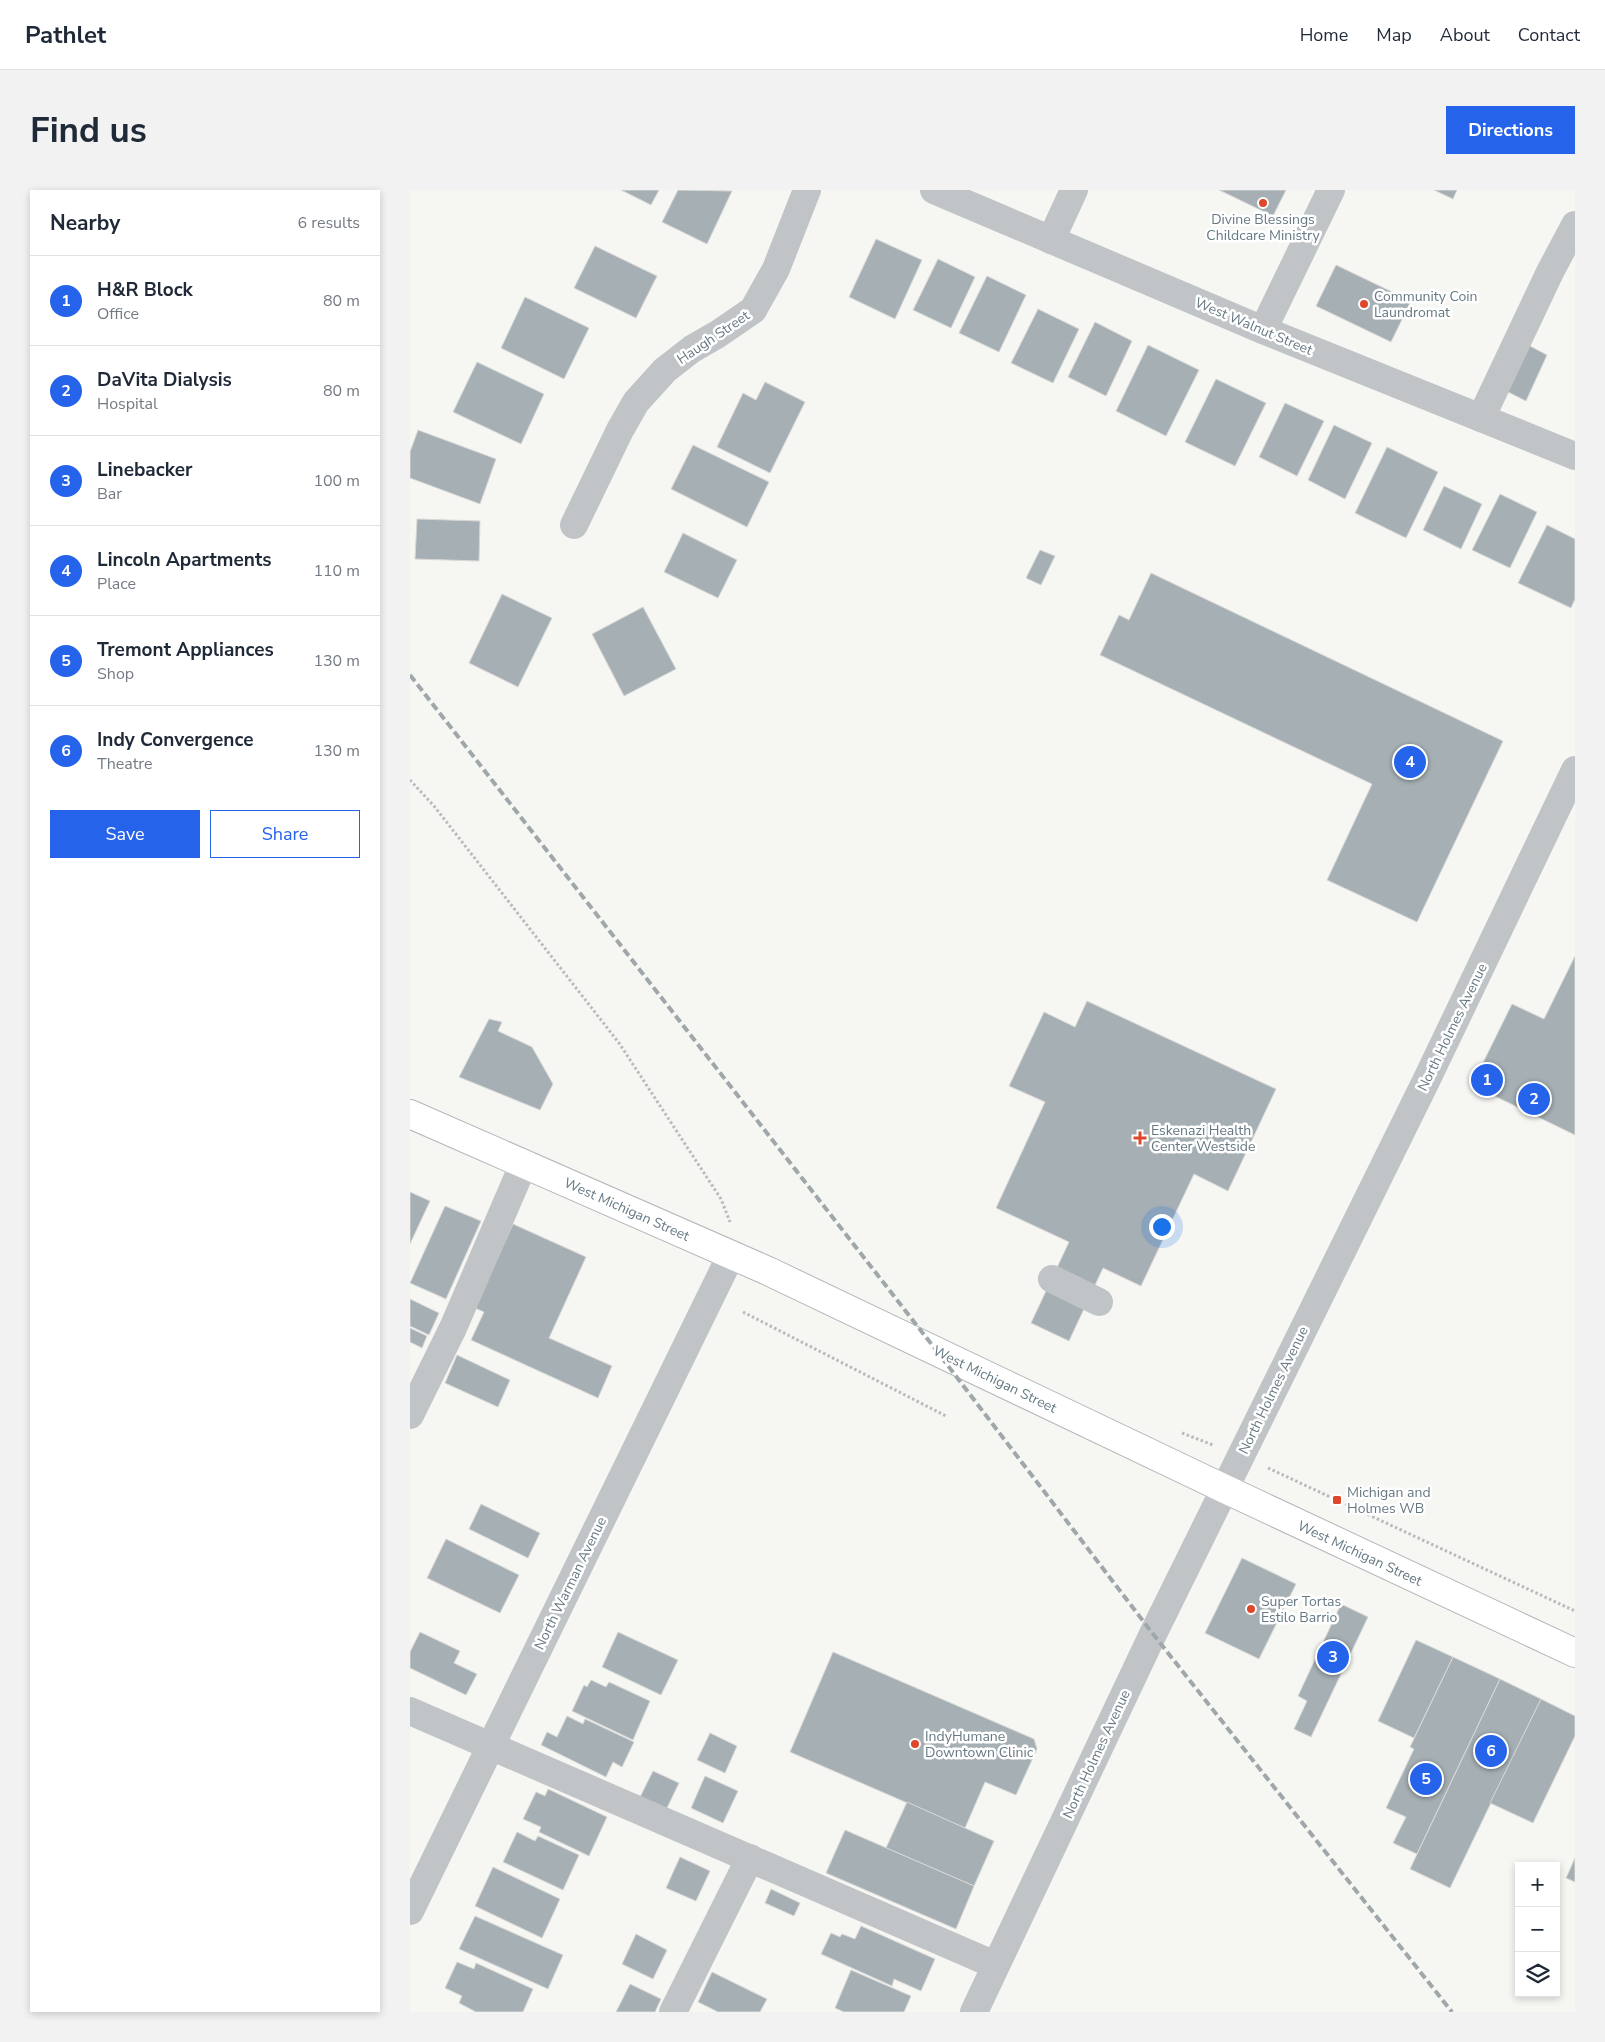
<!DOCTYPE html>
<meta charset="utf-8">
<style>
body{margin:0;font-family:"Nunito Sans",sans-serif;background:#f2f2f3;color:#1f2937}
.controls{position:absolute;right:15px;bottom:15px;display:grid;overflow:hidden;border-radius:0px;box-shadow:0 2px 8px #0003}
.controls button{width:45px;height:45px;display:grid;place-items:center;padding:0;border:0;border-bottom:1px solid #e0e1e3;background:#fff;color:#1f2937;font:25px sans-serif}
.you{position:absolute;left:751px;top:1036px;width:18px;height:18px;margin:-12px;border:4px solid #fff;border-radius:50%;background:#1a73e8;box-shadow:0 0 0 8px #1a73e833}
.badge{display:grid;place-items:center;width:32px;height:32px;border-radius:50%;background:#2563eb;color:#fff;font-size:16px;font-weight:700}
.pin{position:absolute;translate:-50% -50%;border:2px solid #fff;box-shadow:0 1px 5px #0006}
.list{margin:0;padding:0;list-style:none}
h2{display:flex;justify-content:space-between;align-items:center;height:65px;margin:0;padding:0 20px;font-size:21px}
h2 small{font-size:16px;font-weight:400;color:#747a83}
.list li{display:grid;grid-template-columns:32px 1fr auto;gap:15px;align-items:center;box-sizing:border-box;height:90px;padding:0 20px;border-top:1px solid #e0e1e3}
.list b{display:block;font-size:19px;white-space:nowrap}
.list p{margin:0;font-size:16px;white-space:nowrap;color:#747a83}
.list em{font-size:16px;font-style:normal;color:#747a83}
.actions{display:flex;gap:10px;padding:15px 20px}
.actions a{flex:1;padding:11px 0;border:1px solid #2563eb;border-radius:0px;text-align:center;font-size:18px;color:#2563eb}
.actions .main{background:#2563eb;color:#fff}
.icon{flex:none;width:28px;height:28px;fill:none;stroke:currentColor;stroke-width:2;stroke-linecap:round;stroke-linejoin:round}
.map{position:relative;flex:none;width:1165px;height:1822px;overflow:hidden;border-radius:0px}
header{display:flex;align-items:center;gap:30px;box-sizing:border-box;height:70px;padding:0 25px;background:#fff;border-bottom:1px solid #e0e1e3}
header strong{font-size:24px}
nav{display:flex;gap:28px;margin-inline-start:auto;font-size:18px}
.intro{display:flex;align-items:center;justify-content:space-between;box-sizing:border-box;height:120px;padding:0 30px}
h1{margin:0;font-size:35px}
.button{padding:12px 22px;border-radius:0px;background:#2563eb;color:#fff;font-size:18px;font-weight:700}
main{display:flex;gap:30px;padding:0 30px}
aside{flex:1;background:#fff;border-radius:0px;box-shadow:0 2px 8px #0003}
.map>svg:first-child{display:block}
.building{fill:#a6b0b4;stroke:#d8d8d6}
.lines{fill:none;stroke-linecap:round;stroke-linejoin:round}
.major-casing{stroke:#b1b7ba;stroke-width:30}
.path{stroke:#b8bbbd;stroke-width:3;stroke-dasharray:2.5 2.5;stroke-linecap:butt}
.minor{stroke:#c0c4c7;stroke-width:28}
.major{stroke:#fff;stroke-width:28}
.rail{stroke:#9fa7ab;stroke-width:4;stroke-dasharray:8 4;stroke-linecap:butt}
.poi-dot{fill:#de472b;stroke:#fff;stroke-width:2}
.labels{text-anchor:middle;stroke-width:5;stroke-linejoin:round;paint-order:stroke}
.poi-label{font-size:14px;fill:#667983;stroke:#fff;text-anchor:start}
.street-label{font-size:14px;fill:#667983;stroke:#fff}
</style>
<header>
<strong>Pathlet</strong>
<nav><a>Home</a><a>Map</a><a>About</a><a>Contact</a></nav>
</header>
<div class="intro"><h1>Find us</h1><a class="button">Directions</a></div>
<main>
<aside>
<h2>Nearby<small>6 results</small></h2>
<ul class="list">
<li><span class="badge">1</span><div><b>H&amp;R Block</b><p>Office</p></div><em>80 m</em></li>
<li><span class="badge">2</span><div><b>DaVita Dialysis</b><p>Hospital</p></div><em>80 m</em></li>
<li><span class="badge">3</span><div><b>Linebacker</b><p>Bar</p></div><em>100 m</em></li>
<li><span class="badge">4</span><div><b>Lincoln Apartments</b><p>Place</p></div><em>110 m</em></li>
<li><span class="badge">5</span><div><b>Tremont Appliances</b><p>Shop</p></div><em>130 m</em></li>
<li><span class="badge">6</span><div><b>Indy Convergence</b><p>Theatre</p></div><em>130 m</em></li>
</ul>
<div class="actions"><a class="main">Save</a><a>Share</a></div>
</aside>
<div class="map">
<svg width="1165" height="1822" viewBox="0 0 1165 1822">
<rect width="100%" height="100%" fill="#f6f6f3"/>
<g class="building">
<polygon points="211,0 249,0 241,15"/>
<polygon points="268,0 322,1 297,54 252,32"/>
<polygon points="809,0 876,0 863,26"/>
<polygon points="1024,0 1047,0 1043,9"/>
<polygon points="466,49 512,70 485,129 439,107"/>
<polygon points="185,56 247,86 226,128 164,98"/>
<polygon points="528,69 565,87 541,138 503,120"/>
<polygon points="926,75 1001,111 981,152 906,116"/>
<polygon points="577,86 616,105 589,162 549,143"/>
<polygon points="115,107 179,138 154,189 91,158"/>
<polygon points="628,119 669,139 643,193 601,173"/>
<polygon points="685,132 722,151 696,206 658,187"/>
<polygon points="1116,154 1137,165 1116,211 1094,200"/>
<polygon points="738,155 789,180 756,246 706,221"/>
<polygon points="67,172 134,204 111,254 43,222"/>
<polygon points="806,189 856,213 825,276 775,252"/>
<polygon points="355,192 395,212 360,283 307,257 333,203 346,210"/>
<polygon points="875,213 914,231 887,286 849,267"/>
<polygon points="924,235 962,253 935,309 898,290"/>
<polygon points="8,240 86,269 70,314 0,288 0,262"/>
<polygon points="283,255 359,292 337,337 261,299"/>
<polygon points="977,257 1028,282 996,348 945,323"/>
<polygon points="1034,296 1072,314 1051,359 1013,340"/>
<polygon points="1090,304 1127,322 1100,378 1062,360"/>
<polygon points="7,329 70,331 69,371 5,369"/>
<polygon points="1137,335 1165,349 1165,409 1161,418 1108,393"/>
<polygon points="273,343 327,370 308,408 254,382"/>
<polygon points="630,360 645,366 631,395 616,388"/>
<polygon points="741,383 1093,551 1007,732 917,690 962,594 690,465 709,425 719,430"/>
<polygon points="92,404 142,428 108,497 59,473"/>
<polygon points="233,417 266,479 214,506 182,444"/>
<polygon points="1165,766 1165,945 1062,895 1102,814 1134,829"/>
<polygon points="677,811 866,899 818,1001 784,984 731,1096 693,1078 659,1151 621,1133 659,1052 586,1018 635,912 599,896 634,822 665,837"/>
<polygon points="79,829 92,832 88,841 122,857 143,894 130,920 49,887"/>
<polygon points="0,1002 20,1011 0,1054"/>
<polygon points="35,1016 71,1031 36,1109 0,1093"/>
<polygon points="103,1034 176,1067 139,1148 202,1176 188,1208 61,1150 74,1122 65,1118"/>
<polygon points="0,1109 29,1123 19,1145 0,1136"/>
<polygon points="0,1138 17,1146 12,1158 0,1152"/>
<polygon points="47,1165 100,1190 88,1217 35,1193"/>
<polygon points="71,1314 130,1343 118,1368 59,1339"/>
<polygon points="36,1349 109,1385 90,1423 17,1388"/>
<polygon points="832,1368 886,1394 849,1469 795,1443"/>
<polygon points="931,1414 958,1427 901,1547 884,1539 897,1511 888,1506"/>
<polygon points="10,1442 50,1461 44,1473 67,1484 56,1505 0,1478 0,1462"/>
<polygon points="208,1442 268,1470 251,1505 192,1477"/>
<polygon points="1006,1450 1043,1467 1004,1548 968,1531"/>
<polygon points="423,1462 624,1549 627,1559 606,1605 575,1592 555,1638 380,1562"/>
<polygon points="1043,1467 1090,1489 1007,1664 983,1653 996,1627 976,1618 1004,1559 1000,1557"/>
<polygon points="1090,1489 1131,1509 1040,1698 1000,1679"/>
<polygon points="181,1490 196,1497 199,1492 240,1511 223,1550 162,1521 174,1495 177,1497"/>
<polygon points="1131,1509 1165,1526 1165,1546 1123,1633 1080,1613"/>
<polygon points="157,1526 173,1534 175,1529 224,1552 212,1577 203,1572 196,1587 131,1555 137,1542 147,1547"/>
<polygon points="300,1543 327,1556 315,1583 287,1570"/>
<polygon points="243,1581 269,1593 256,1620 230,1607"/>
<polygon points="295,1586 328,1601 313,1633 281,1618"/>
<polygon points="138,1599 197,1627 179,1666 129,1642 131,1637 113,1629 126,1602 135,1606"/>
<polygon points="497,1612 584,1651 564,1696 476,1658"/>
<polygon points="435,1640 564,1696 546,1739 416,1683"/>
<polygon points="107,1642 125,1651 128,1646 169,1665 153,1700 93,1672"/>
<polygon points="270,1667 300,1681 286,1711 256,1698"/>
<polygon points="1165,1668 1165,1692 1156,1688"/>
<polygon points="83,1677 150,1709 132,1748 65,1716"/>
<polygon points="361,1699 390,1713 384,1726 355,1713"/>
<polygon points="65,1726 153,1765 138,1799 49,1759"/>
<polygon points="451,1736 525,1769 511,1801 484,1789 482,1796 411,1764 421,1743 430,1747 432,1744 445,1749"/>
<polygon points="226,1744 257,1760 243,1789 212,1774"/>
<polygon points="47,1772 64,1779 66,1773 123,1799 113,1822 66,1822 49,1813 52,1806 35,1798"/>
<polygon points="441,1780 501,1806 494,1822 434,1822 425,1818"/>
<polygon points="302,1782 357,1809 350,1822 308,1822 288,1812"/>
<polygon points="220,1794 251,1809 245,1822 206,1822"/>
</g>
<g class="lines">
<defs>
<polyline id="major" points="0,924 358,1081 815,1299 1165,1463"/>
</defs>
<use href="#major" class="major-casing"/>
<g class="path">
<polyline points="0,590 24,616 209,853 311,1009 320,1032"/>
<polyline points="333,1122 536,1226"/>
<polyline points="772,1243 803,1255"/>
<polyline points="858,1278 1165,1421"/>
</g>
<g class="minor">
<polyline points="524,0 853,140 1165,266"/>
<polyline points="641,50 664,0"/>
<polyline points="853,140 921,0"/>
<polyline points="1071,228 1140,82 1165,35"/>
<polyline points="164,335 210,240 226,212 255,180 282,159 308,144 343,120 366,79 397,0"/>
<polyline points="642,1089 689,1112"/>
<polyline points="0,1225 43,1138 114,973"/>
<polyline points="0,1521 585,1775"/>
<polyline points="0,1721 321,1065"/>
<polyline points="263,1822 340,1668"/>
<polyline points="564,1822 743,1444 1016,891 1165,580"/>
</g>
<use href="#major" class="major"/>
<polyline class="rail" points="0,485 526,1160 743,1444 1042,1822"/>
</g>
<g class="poi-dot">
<circle cx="853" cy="13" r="5"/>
<circle cx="954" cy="114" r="5"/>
<path d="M727.5 940.5h5v5h5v5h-5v5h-5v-5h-5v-5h5z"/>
<rect x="922" y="1305" width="10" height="10" rx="2.5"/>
<circle cx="841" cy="1419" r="5"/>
<circle cx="505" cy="1554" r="5"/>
</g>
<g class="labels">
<g class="poi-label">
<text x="853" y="34" text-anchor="middle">Divine Blessings<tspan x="853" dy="16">Childcare Ministry</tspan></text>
<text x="964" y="111">Community Coin<tspan x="964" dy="16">Laundromat</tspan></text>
<text x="741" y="945">Eskenazi Health<tspan x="741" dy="16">Center Westside</tspan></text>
<text x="937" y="1307">Michigan and<tspan x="937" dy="16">Holmes WB</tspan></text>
<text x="851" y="1416">Super Tortas<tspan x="851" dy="16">Estilo Barrio</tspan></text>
<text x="515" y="1551">IndyHumane<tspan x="515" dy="16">Downtown Clinic</tspan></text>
</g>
<g class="street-label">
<text transform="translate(844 136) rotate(23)" y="5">West Walnut Street</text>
<text transform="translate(303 147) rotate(-34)" y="5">Haugh Street</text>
<text transform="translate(1042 837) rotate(-64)" y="5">North Holmes Avenue</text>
<text transform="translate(217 1019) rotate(24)" y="5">West Michigan Street</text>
<text transform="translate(585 1189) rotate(26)" y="5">West Michigan Street</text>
<text transform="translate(863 1200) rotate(-64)" y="5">North Holmes Avenue</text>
<text transform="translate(950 1363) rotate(25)" y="5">West Michigan Street</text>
<text transform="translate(160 1393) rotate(-64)" y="5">North Warman Avenue</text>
<text transform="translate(686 1564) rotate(-65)" y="5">North Holmes Avenue</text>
</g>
</g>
</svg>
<div class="controls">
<button>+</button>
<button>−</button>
<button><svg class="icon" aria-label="layers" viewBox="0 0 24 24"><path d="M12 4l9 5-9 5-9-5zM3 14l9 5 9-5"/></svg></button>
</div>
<div class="you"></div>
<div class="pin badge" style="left:1077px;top:890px">1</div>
<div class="pin badge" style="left:1124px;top:909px">2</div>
<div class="pin badge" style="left:923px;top:1467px">3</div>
<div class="pin badge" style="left:1000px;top:572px">4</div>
<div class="pin badge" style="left:1016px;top:1589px">5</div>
<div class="pin badge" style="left:1081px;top:1561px">6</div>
</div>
</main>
